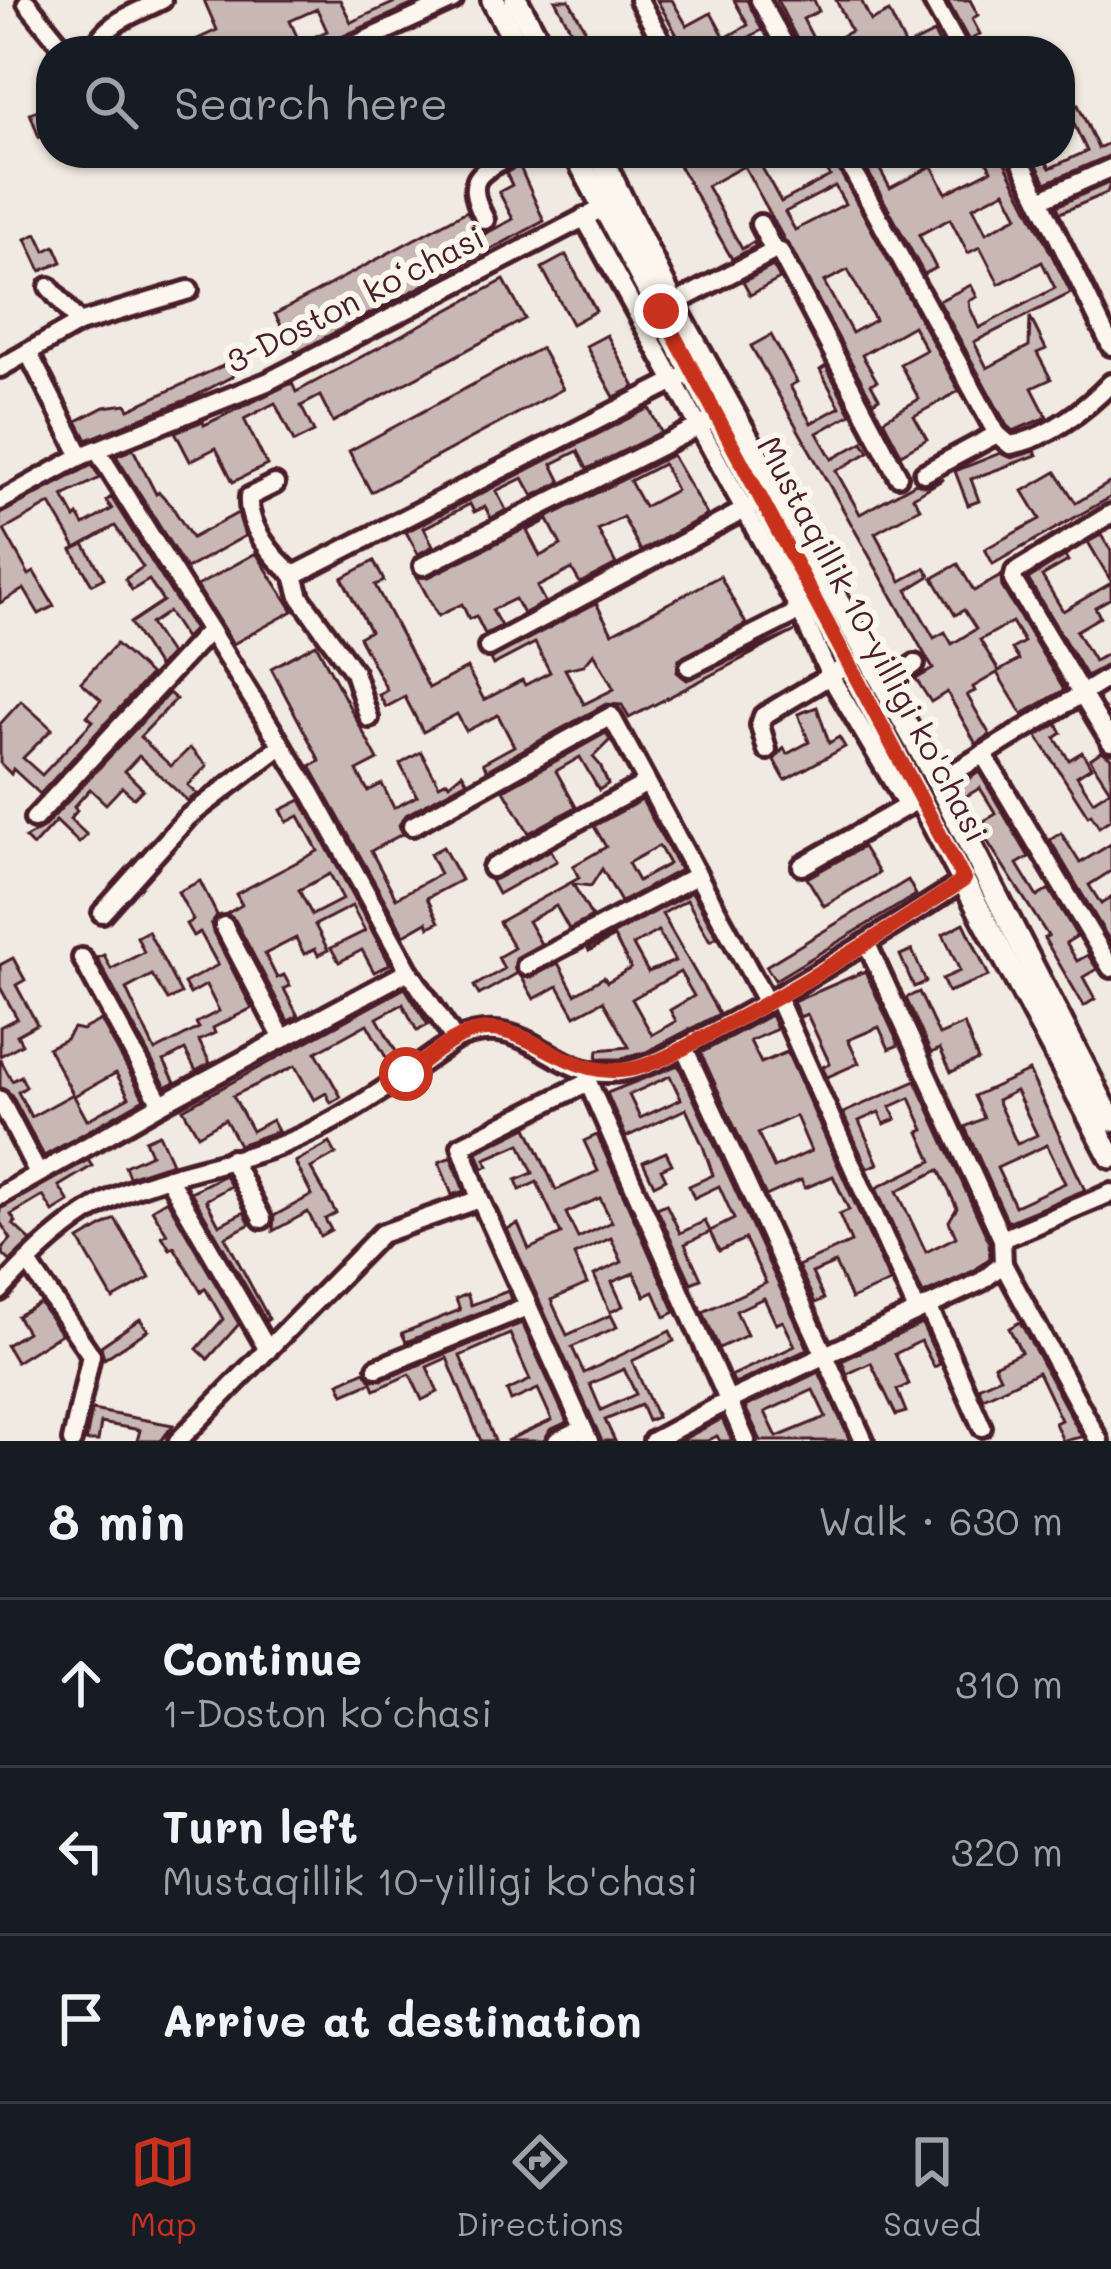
<!DOCTYPE html>
<meta charset="utf-8">
<style>
body{margin:0;font-family:Mali,sans-serif;background:#20242c;color:#f1f3f6}
.stop{position:absolute;width:36px;height:36px;margin:-27px;border:9px solid #c8321e;border-radius:50%;background:#fff}
.stop.end{background:#c8321e;border-color:#fff;box-shadow:0 3px 12px #0008}
.list{margin:0;padding:0;list-style:none}
h2{display:flex;justify-content:space-between;align-items:center;height:156px;margin:0;padding:0 48px;font-size:51px}
h2 small{font-size:39px;font-weight:400;color:#9ea1a6}
.list li{display:grid;grid-template-columns:78px 1fr auto;gap:36px;align-items:center;box-sizing:border-box;height:168px;padding:0 48px;border-top:3px solid #363941}
.list b{display:block;font-size:45px;white-space:nowrap}
.list p{margin:0;font-size:39px;white-space:nowrap;color:#9ea1a6}
.list em{font-size:39px;font-style:normal;color:#9ea1a6}
.icon{flex:none;width:66px;height:66px;fill:none;stroke:currentColor;stroke-width:2;stroke-linecap:round;stroke-linejoin:round}
.map{position:relative;flex:none;width:1111px;height:1441px;overflow:hidden}
.search{position:absolute;background:#171b24;box-shadow:0 3px 9px #0004;left:36px;right:36px;top:36px;height:132px;display:flex;align-items:center;gap:30px;box-sizing:border-box;padding:0 42px;border-radius:48px;color:#9ea1a6;font-size:45px}
.sheet{height:660px;background:#171b24}
nav{display:flex;justify-content:space-around;align-items:center;box-sizing:border-box;height:168px;border-top:3px solid #363941;background:#171b24;font-size:33px;color:#9ea1a6}
nav a{display:grid;justify-items:center;gap:6px}
nav .on{color:#c8321e}
.map>svg:first-child{display:block}
.building{fill:#c8b8b3;stroke:#4a1f2b;stroke-width:3;fill-rule:evenodd}
.lines{fill:none;stroke-linecap:round;stroke-linejoin:round}
.minor-casing{stroke:#4a1f2b;stroke-width:26}
.major-casing{stroke:#4a1f2b;stroke-width:30}
.minor{stroke:#fbf7ec;stroke-width:16}
.major{stroke:#fbf7ec;stroke-width:21}
.route{stroke:#c8321e;stroke-width:15}
.labels{text-anchor:middle;stroke-width:12;stroke-linejoin:round;paint-order:stroke}
.street-label{font-size:33px;fill:#4a1f2b;stroke:#fbf7ec}
</style>
<div class="map">
<svg width="1111" height="1441" viewBox="0 0 1111 1441">
<rect width="100%" height="100%" fill="#f0eae0"/>
<filter id="ink" filterUnits="userSpaceOnUse"><feTurbulence type="fractalNoise" baseFrequency=".00833" numOctaves="2"/><feDisplacementMap in="SourceGraphic" scale="24" xChannelSelector="R" yChannelSelector="G"/><feConvolveMatrix kernelMatrix="1 2 1 2 8 2 1 2 1" color-interpolation-filters="sRGB"/></filter>
<g filter="url(#ink)">
<g class="building">
<path d="M 204,0 L 340,0 L 351,22 L 400,0 L 422,0 L 337,39 L 329,51 L 171,51 L 217,30 ZM 317,9 L 327,31 L 300,43 L 290,21 Z"/>
<polygon points="555,0 569,0 597,51 582,51"/>
<polygon points="657,0 672,0 687,26 711,13 725,38 748,25 734,0 747,0 762,30 724,51 686,51"/>
<polygon points="777,0 814,0 819,11 803,19 818,48 851,31 836,0 861,0 871,21 889,12 906,47 934,33 943,51 861,51 856,41 837,51 803,51"/>
<polygon points="947,0 970,0 978,15 972,19 980,34 969,41"/>
<polygon points="51,105 51,133 39,137 30,113"/>
<polygon points="1078,105 1098,148 1111,142 1111,155 1046,183 1031,153 1041,153 1050,168 1087,151 1067,110"/>
<path d="M 672,153 L 754,153 L 781,202 L 830,176 L 817,153 L 830,153 L 959,391 L 914,416 L 927,439 L 901,454 L 883,420 L 919,399 L 900,364 L 926,350 L 913,326 L 862,355 L 877,381 L 871,384 L 879,398 L 873,402 L 744,166 L 707,186 L 742,249 L 753,242 L 756,246 L 732,259 ZM 835,186 L 845,204 L 795,230 L 785,212 ZM 848,270 L 875,320 L 852,333 L 824,282 Z"/>
<path d="M 858,153 L 899,153 L 877,164 L 890,188 L 932,166 L 946,193 L 991,170 L 983,153 L 1000,153 L 1071,293 L 974,342 L 987,368 L 1029,346 L 1030,317 L 1046,349 L 1037,353 L 1051,379 L 1032,388 L 1047,417 L 1013,431 L 1007,426 L 939,301 L 971,285 L 977,297 L 969,301 L 970,308 L 979,328 L 1055,288 L 1042,262 L 999,284 L 980,247 L 968,253 L 950,219 L 919,235 L 936,268 L 924,274 ZM 1005,191 L 1018,216 L 986,233 L 973,207 Z"/>
<polygon points="519,165 544,221 296,353 275,314 467,211 481,236 513,219 499,192 512,185 506,173"/>
<polygon points="1111,182 1107,193 1060,213 1057,206"/>
<polygon points="37,234 45,251 55,246 62,262 41,271 26,239"/>
<polygon points="566,255 596,311 572,324 542,268"/>
<polygon points="773,266 780,279 750,295 743,282"/>
<polygon points="504,280 525,319 333,422 320,396 301,406 314,432 294,442 275,403 244,419 267,465 233,482 216,448 190,461 175,432 203,421 204,425 292,383 296,392"/>
<polygon points="607,335 635,387 614,397 586,346"/>
<path d="M 771,335 L 797,382 L 790,386 L 811,423 L 840,407 L 820,370 L 826,366 L 851,414 L 817,433 L 832,459 L 863,442 L 869,452 L 836,471 L 860,514 L 916,483 L 925,486 L 944,479 L 913,497 L 920,508 L 875,533 L 901,581 L 925,568 L 930,576 L 907,590 L 934,638 L 945,632 L 952,644 L 976,629 L 964,610 L 955,615 L 933,578 L 958,564 L 974,591 L 1001,576 L 1002,587 L 1064,690 L 1022,714 L 997,673 L 973,687 L 975,691 L 967,695 L 990,735 L 976,744 L 947,692 L 931,702 L 916,679 L 933,669 L 751,346 ZM 1012,622 L 1024,642 L 1012,649 L 1019,660 L 999,671 L 980,640 Z"/>
<polygon points="541,348 563,389 371,492 349,451"/>
<polygon points="227,364 233,376 191,398 87,440 77,421 104,407 126,404 129,409"/>
<polygon points="649,408 661,432 587,469 578,451 552,464 561,482 533,496 523,478 496,491 506,510 491,518 485,507 474,512 470,504 424,528 433,546 418,554 406,532"/>
<polygon points="133,449 156,494 159,492 171,505 192,538 238,513 245,536 186,569 116,456"/>
<polygon points="1035,451 1037,455 971,479 979,501 968,505 955,471 1000,453 1012,458"/>
<path d="M 672,455 L 707,515 L 641,551 L 623,517 L 598,530 L 616,564 L 580,583 L 572,569 L 537,587 L 545,602 L 523,614 L 515,599 L 492,610 L 501,626 L 485,634 L 476,616 L 469,619 L 462,604 L 438,616 L 417,577 L 429,577 ZM 663,464 L 676,490 L 644,507 L 630,481 ZM 548,520 L 561,545 L 540,556 L 527,531 Z"/>
<polygon points="92,465 100,478 63,496 75,518 78,515 84,525 112,509 106,501 111,497 194,629 185,638 168,612 150,624 170,654 158,667 130,623 163,601 149,580 132,590 125,579 143,567 115,526 76,548 50,504 4,530 29,575 34,572 54,606 39,614 24,589 0,603 0,514"/>
<polygon points="1056,472 1076,503 1111,482 1111,497 993,564 985,549 1040,519 1023,491"/>
<polygon points="1101,535 1111,551 1111,581 1088,542"/>
<polygon points="84,544 104,578 92,584 72,550"/>
<polygon points="256,553 293,611 233,644 197,586"/>
<polygon points="1065,556 1068,561 1042,576 1063,611 1111,583 1111,598 1095,607 1100,617 1076,631 1094,661 1111,652 1111,663 1086,676 1028,579"/>
<path d="M 374,561 L 384,581 L 375,585 L 429,688 L 467,668 L 484,700 L 522,680 L 525,685 L 550,672 L 535,643 L 493,665 L 490,659 L 596,603 L 612,633 L 720,576 L 746,624 L 679,659 L 677,672 L 687,680 L 795,631 L 629,718 L 622,705 L 606,704 L 487,770 L 483,763 L 514,746 L 498,715 L 466,731 L 457,714 L 423,732 L 405,697 L 386,707 L 379,695 L 387,690 L 359,637 L 370,631 L 342,578 ZM 594,653 L 614,689 L 584,704 L 565,669 L 584,665 Z"/>
<polygon points="116,644 150,675 40,794 13,769 11,774 0,763 0,724 21,701 52,729 23,758 42,775 93,721 87,716 101,700 81,682"/>
<polygon points="316,644 378,760 357,771 368,791 382,784 394,808 417,796 400,764 421,752 439,785 447,781 449,784 462,773 467,781 406,815 399,825 402,834 371,851 396,898 440,874 430,854 443,847 461,880 427,898 439,922 429,927 427,922 404,935 310,766 320,761 271,668"/>
<polygon points="169,693 176,699 140,737 171,766 190,748 207,766 188,785 197,794 188,801 139,756 125,771 143,789 134,798 122,787 106,804 90,789 74,807 77,811 70,819 87,835 79,843 56,821 33,846 25,838 43,828"/>
<polygon points="817,707 829,743 839,737 845,747 785,780 774,760 784,748 787,754 809,742 798,714"/>
<polygon points="1057,724 1062,733 1055,738 1069,760 1082,752 1091,767 1077,776 1093,801 1110,790 1090,759 1102,751 1111,758 1111,819 1099,827 1091,814 1088,816 1037,736"/>
<polygon points="606,733 610,740 593,757 600,765 608,784 599,790 580,757 556,771 576,807 529,833 504,790"/>
<polygon points="979,772 1029,857 1017,864 1037,897 1049,889 1077,936 1066,943 1077,961 1088,955 1097,969 1083,977 1095,999 1084,1006 1044,938 1048,936 977,825 996,814 980,788 963,798 957,787"/>
<path d="M 301,800 L 390,964 L 374,972 L 362,950 L 339,962 L 331,948 L 365,931 L 352,906 L 315,925 L 328,950 L 318,955 L 315,949 L 304,954 L 296,938 L 265,954 L 277,978 L 284,975 L 290,986 L 284,989 L 298,1016 L 288,1021 L 235,920 L 226,914 L 242,905 L 236,894 L 318,851 L 299,816 L 287,822 L 281,810 ZM 330,874 L 343,899 L 312,915 L 299,890 Z"/>
<path d="M 642,800 L 680,870 L 621,902 L 602,869 L 591,886 L 573,884 L 592,917 L 569,929 L 556,906 L 528,921 L 541,944 L 516,958 L 516,974 L 479,995 L 474,986 L 504,969 L 498,957 L 514,948 L 499,922 L 579,878 L 573,866 L 606,847 L 594,826 ZM 659,846 L 669,864 L 638,881 L 628,863 Z"/>
<polygon points="1061,833 1080,863 1111,844 1111,871 1089,885 1101,904 1111,897 1111,943 1050,840"/>
<polygon points="863,847 879,873 824,906 807,878"/>
<polygon points="551,850 557,861 498,894 491,881"/>
<polygon points="908,880 916,895 775,980 766,966"/>
<polygon points="200,881 217,915 211,924 213,932 252,1008 213,1028 215,1033 199,1041 210,1063 196,1071 185,1050 164,1061 175,1082 166,1087 97,958 104,955 111,969 144,952 137,937 148,931 181,994 168,1000 152,975 126,989 155,1051 199,1028 196,1023 219,1011 206,985 190,994 184,983 218,965 200,932 193,936 186,924 193,920 178,892"/>
<path d="M 692,892 L 717,937 L 710,941 L 687,900 L 662,914 L 719,1014 L 646,1052 L 621,1059 L 597,1059 L 598,1050 L 629,1047 L 603,1001 L 575,1016 L 558,986 L 534,999 L 522,978 L 532,977 L 558,963 L 575,994 L 604,977 L 607,982 L 631,968 L 614,937 L 589,951 L 588,948 ZM 658,931 L 675,961 L 648,972 L 633,945 ZM 680,972 L 694,996 L 670,1010 L 676,1021 L 652,1035 L 632,999 Z"/>
<polygon points="964,923 989,976 948,992 942,979 960,971 943,934"/>
<polygon points="912,950 926,982 914,987 900,955"/>
<polygon points="13,958 25,980 16,985 37,1024 17,1035 22,1044 0,1056 0,1027 17,1018 0,987 0,965"/>
<polygon points="865,971 899,1045 889,1049 879,1027 848,1040 859,1063 827,1077 822,1067 830,1064 807,1014 800,1017 793,1002"/>
<polygon points="405,988 428,1025 417,1031 403,1004 377,1018 402,1062 392,1068 367,1024 316,1052 341,1097 331,1103 326,1093 314,1100 295,1066 233,1096 252,1131 272,1120 278,1131 239,1145 225,1119 198,1135 183,1109"/>
<polygon points="919,992 939,1035 964,1024 978,1060 951,1072 940,1049 931,1053 906,998"/>
<path d="M 771,1015 L 777,1029 L 750,1041 L 761,1063 L 787,1052 L 890,1282 L 851,1299 L 835,1263 L 812,1273 L 824,1299 L 815,1303 L 798,1266 L 851,1242 L 839,1214 L 849,1210 L 833,1176 L 805,1188 L 801,1180 L 766,1196 L 701,1053 ZM 796,1116 L 811,1151 L 774,1168 L 758,1133 Z"/>
<path d="M 101,1020 L 144,1099 L 44,1156 L 11,1094 L 0,1087 L 0,1059 L 12,1081 L 21,1076 L 26,1087 L 18,1092 L 31,1117 L 73,1094 L 48,1048 L 66,1039 L 73,1028 L 82,1030 ZM 116,1073 L 129,1097 L 87,1120 L 74,1096 Z"/>
<path d="M 678,1065 L 808,1349 L 735,1384 L 731,1376 L 795,1346 L 783,1321 L 776,1324 L 764,1298 L 736,1311 L 747,1335 L 719,1348 L 703,1312 L 766,1283 L 745,1239 L 719,1251 L 710,1232 L 685,1244 L 701,1279 L 691,1283 L 657,1208 L 666,1204 L 680,1233 L 705,1221 L 710,1231 L 734,1219 L 719,1186 L 694,1198 L 689,1186 L 713,1175 L 703,1146 L 686,1109 L 626,1137 L 607,1093 ZM 670,1076 L 681,1099 L 640,1118 L 629,1095 Z"/>
<path d="M 1029,1071 L 1085,1190 L 1008,1222 L 965,1127 L 984,1118 L 974,1096 ZM 1016,1091 L 1037,1135 L 1017,1144 L 997,1100 ZM 1047,1145 L 1065,1183 L 1015,1206 L 997,1168 Z"/>
<path d="M 916,1081 L 989,1242 L 990,1258 L 975,1270 L 923,1294 L 876,1188 L 932,1161 L 919,1132 L 924,1130 L 910,1098 L 890,1107 L 896,1119 L 884,1124 L 879,1112 L 859,1121 L 878,1164 L 867,1168 L 843,1113 ZM 939,1170 L 957,1208 L 949,1221 L 956,1237 L 926,1252 L 897,1191 Z"/>
<path d="M 527,1127 L 556,1190 L 598,1171 L 584,1141 L 597,1135 L 675,1312 L 665,1317 L 654,1292 L 645,1296 L 634,1273 L 612,1282 L 623,1306 L 610,1312 L 594,1275 L 622,1262 L 611,1238 L 574,1255 L 587,1284 L 551,1300 L 567,1335 L 611,1315 L 617,1327 L 572,1347 L 584,1373 L 670,1331 L 674,1341 L 632,1361 L 657,1417 L 648,1421 L 641,1405 L 605,1420 L 615,1441 L 602,1441 L 507,1229 L 518,1224 L 529,1249 L 561,1234 L 537,1182 L 520,1190 L 516,1180 L 533,1173 L 520,1144 L 485,1159 L 488,1166 L 483,1169 L 477,1152 ZM 600,1198 L 612,1222 L 578,1238 L 566,1213 ZM 624,1369 L 636,1394 L 601,1410 L 590,1384 Z"/>
<polygon points="159,1134 172,1163 129,1177 125,1166 151,1154 145,1140"/>
<polygon points="330,1143 336,1154 311,1168 336,1213 325,1219 331,1230 320,1236 308,1212 273,1231 274,1216 312,1195 295,1162"/>
<polygon points="666,1152 672,1164 661,1169 666,1179 654,1185 643,1162"/>
<polygon points="451,1157 464,1191 452,1195 439,1162"/>
<polygon points="88,1160 92,1166 59,1186 69,1202 53,1212 43,1196 11,1215 16,1222 13,1224 31,1241 10,1261 3,1254 2,1249 11,1239 0,1222 0,1209"/>
<polygon points="225,1175 231,1186 206,1200 219,1225 244,1212 250,1224 225,1237 269,1319 266,1321 191,1192"/>
<polygon points="167,1200 239,1324 208,1359 197,1349 223,1319 205,1288 201,1292 174,1247 170,1249 162,1236 167,1234 152,1209"/>
<polygon points="115,1219 150,1278 113,1299 79,1240"/>
<polygon points="508,1291 511,1300 406,1342 402,1333 460,1310 456,1299 467,1294 471,1305"/>
<polygon points="40,1303 61,1334 16,1362 6,1345 27,1332 17,1316"/>
<polygon points="140,1319 148,1330 104,1359 101,1346"/>
<polygon points="1020,1322 1082,1437 1063,1441 1055,1423 1061,1420 1038,1372 983,1398 978,1387 1000,1377 994,1365 1021,1352 1009,1328"/>
<polygon points="522,1323 567,1422 550,1430 544,1441 506,1441 552,1420 538,1389 511,1401 507,1391 530,1380 510,1334 460,1356 495,1441 481,1441 447,1358 427,1367 438,1392 422,1400 410,1374 375,1390 372,1382 344,1394 339,1383 365,1371 370,1379 382,1380"/>
<polygon points="922,1324 940,1364 934,1367 921,1341 895,1354 909,1384 897,1390 906,1412 896,1415 871,1363 847,1374 842,1361"/>
<path d="M 819,1372 L 850,1441 L 761,1441 L 745,1407 ZM 813,1390 L 826,1417 L 777,1437 L 765,1412 Z"/>
<polygon points="92,1410 173,1425 161,1441 137,1441 140,1430 101,1423 98,1441 86,1441"/>
<polygon points="722,1419 732,1441 720,1441 717,1436 707,1441 680,1441"/>
</g>
<g class="lines">
<defs>
<g id="minor">
<polyline points="639,0 667,51"/>
<polyline points="760,0 788,51"/>
<polyline points="932,0 960,51"/>
<polyline points="27,3 66,51"/>
<path d="M 94,51 C 103,22 137,13 162,0"/>
<polyline points="342,51 453,0"/>
<polyline points="116,153 120,153"/>
<polyline points="843,153 997,434 924,473"/>
<polyline points="1017,153 1111,346"/>
<polyline points="1042,199 1111,168"/>
<polyline points="584,217 800,611 830,676 907,806"/>
<path d="M 485,220 C 463,177 478,174 515,153"/>
<polyline points="760,224 774,251"/>
<polyline points="49,287 79,323"/>
<polyline points="673,304 774,251 780,252 898,476"/>
<polyline points="28,352 81,456"/>
<polyline points="0,368 79,323 189,290"/>
<path d="M 997,434 L 1010,445 C 1047,439 1086,409 1111,383"/>
<polyline points="97,450 312,794 409,971 455,1040"/>
<path d="M 275,484 L 249,497 C 247,526 272,557 294,575"/>
<polyline points="0,501 81,456 267,382 605,207"/>
<polyline points="1111,514 1015,572 1013,580 1111,742"/>
<polyline points="423,566 706,423"/>
<polyline points="488,647 750,507"/>
<polyline points="689,667 800,611"/>
<polyline points="884,686 915,664"/>
<polyline points="369,718 354,672 300,597 294,575 682,377"/>
<polyline points="767,750 760,725 763,716 838,671"/>
<polyline points="983,754 1111,968"/>
<polyline points="938,782 1111,676"/>
<polyline points="34,819 208,632"/>
<polyline points="412,826 611,716 767,1003"/>
<polyline points="802,866 914,802"/>
<polyline points="492,868 647,783"/>
<polyline points="102,913 188,817 281,746"/>
<polyline points="224,926 283,1039"/>
<polyline points="867,944 1002,1239"/>
<polyline points="82,958 161,1104"/>
<polyline points="526,966 698,875"/>
<polyline points="777,997 917,1311"/>
<polyline points="684,1047 864,1441"/>
<polyline points="588,1073 588,1082 746,1441"/>
<polyline points="588,1082 461,1146 480,1199 589,1441"/>
<polyline points="0,1100 38,1173"/>
<polyline points="231,1159 262,1219"/>
<polyline points="168,1177 268,1350"/>
<polyline points="0,1196 161,1104 409,971"/>
<polyline points="27,1261 91,1355 72,1441"/>
<polyline points="1003,1264 1099,1441"/>
<path d="M 0,1291 C 42,1244 86,1204 147,1184 C 191,1169 238,1161 281,1145 C 344,1121 400,1078 455,1040 C 525,1009 551,1076 610,1073 C 646,1072 681,1048 712,1032 C 799,986 882,934 964,881"/>
<polyline points="928,1306 982,1427"/>
<polyline points="377,1368 527,1307"/>
<polyline points="178,1441 381,1234 480,1199"/>
<polyline points="557,1441 582,1429"/>
<polyline points="653,1441 728,1401 982,1281 1003,1264 1002,1239 1111,1193"/>
</g>
<g id="major">
<polyline points="493,0 520,51"/>
<polyline points="516,0 544,51"/>
<polyline points="575,153 1111,1157"/>
<polyline points="599,153 673,304 938,782 1111,1120"/>
</g>
</defs>
<use href="#minor" class="minor-casing"/>
<use href="#major" class="major-casing"/>
<use href="#minor" class="minor"/>
<use href="#major" class="major"/>
</g>
</g>
<g class="lines" filter="url(#ink)">
<path class="route" d="M 406,1074 C 427,1060 450,1037 476,1031 C 531,1019 569,1087 640,1067 C 671,1058 701,1038 730,1023 C 811,980 887,931 964,880 L 661,311"/>
</g>
<g class="labels">
<g class="street-label">
<text transform="translate(355 299) rotate(-27)" y="12">3-Doston koʻchasi</text>
<text transform="translate(873 639) rotate(62)" y="12">Mustaqillik 10-yilligi ko'chasi</text>
</g>
</g>
</svg>
<div class="stop" style="left:406px;top:1074px"></div>
<div class="stop end" style="left:661px;top:311px"></div>
<div class="search"><svg class="icon" aria-label="search" viewBox="0 0 24 24"><circle cx="10" cy="10" r="6"/><path d="M15 15l6 6"/></svg>Search here</div>
</div>
<section class="sheet">
<h2>8 min<small>Walk · 630 m</small></h2>
<ul class="list">
<li><svg class="icon" aria-label="ahead" viewBox="0 0 24 24"><path d="M12 20V5M6 11l6-6 6 6"/></svg><div><b>Continue</b><p>1-Doston koʻchasi</p></div><em>310 m</em></li>
<li><svg class="icon" aria-label="left" viewBox="0 0 24 24"><path d="M17 20v-9H6M10 6l-5 5 5 5"/></svg><div><b>Turn left</b><p>Mustaqillik 10-yilligi ko'chasi</p></div><em>320 m</em></li>
<li><svg class="icon" aria-label="arrive" viewBox="0 0 24 24"><path d="M6 21V4h12l-3 4 3 4H6"/></svg><div><b>Arrive at destination</b></div></li>
</ul>
</section>
<nav>
<a class="on"><svg class="icon" aria-label="map" viewBox="0 0 24 24"><path d="M3 6l6-2 6 2 6-2v14l-6 2-6-2-6 2zM9 4v14M15 6v14"/></svg>Map</a>
<a><svg class="icon" aria-label="directions" viewBox="0 0 24 24"><path d="M12 3l9 9-9 9-9-9zM9 14v-3h6M13 9l2 2-2 2"/></svg>Directions</a>
<a><svg class="icon" aria-label="saved" viewBox="0 0 24 24"><path d="M7 4h10v16l-5-4-5 4z"/></svg>Saved</a>
</nav>
